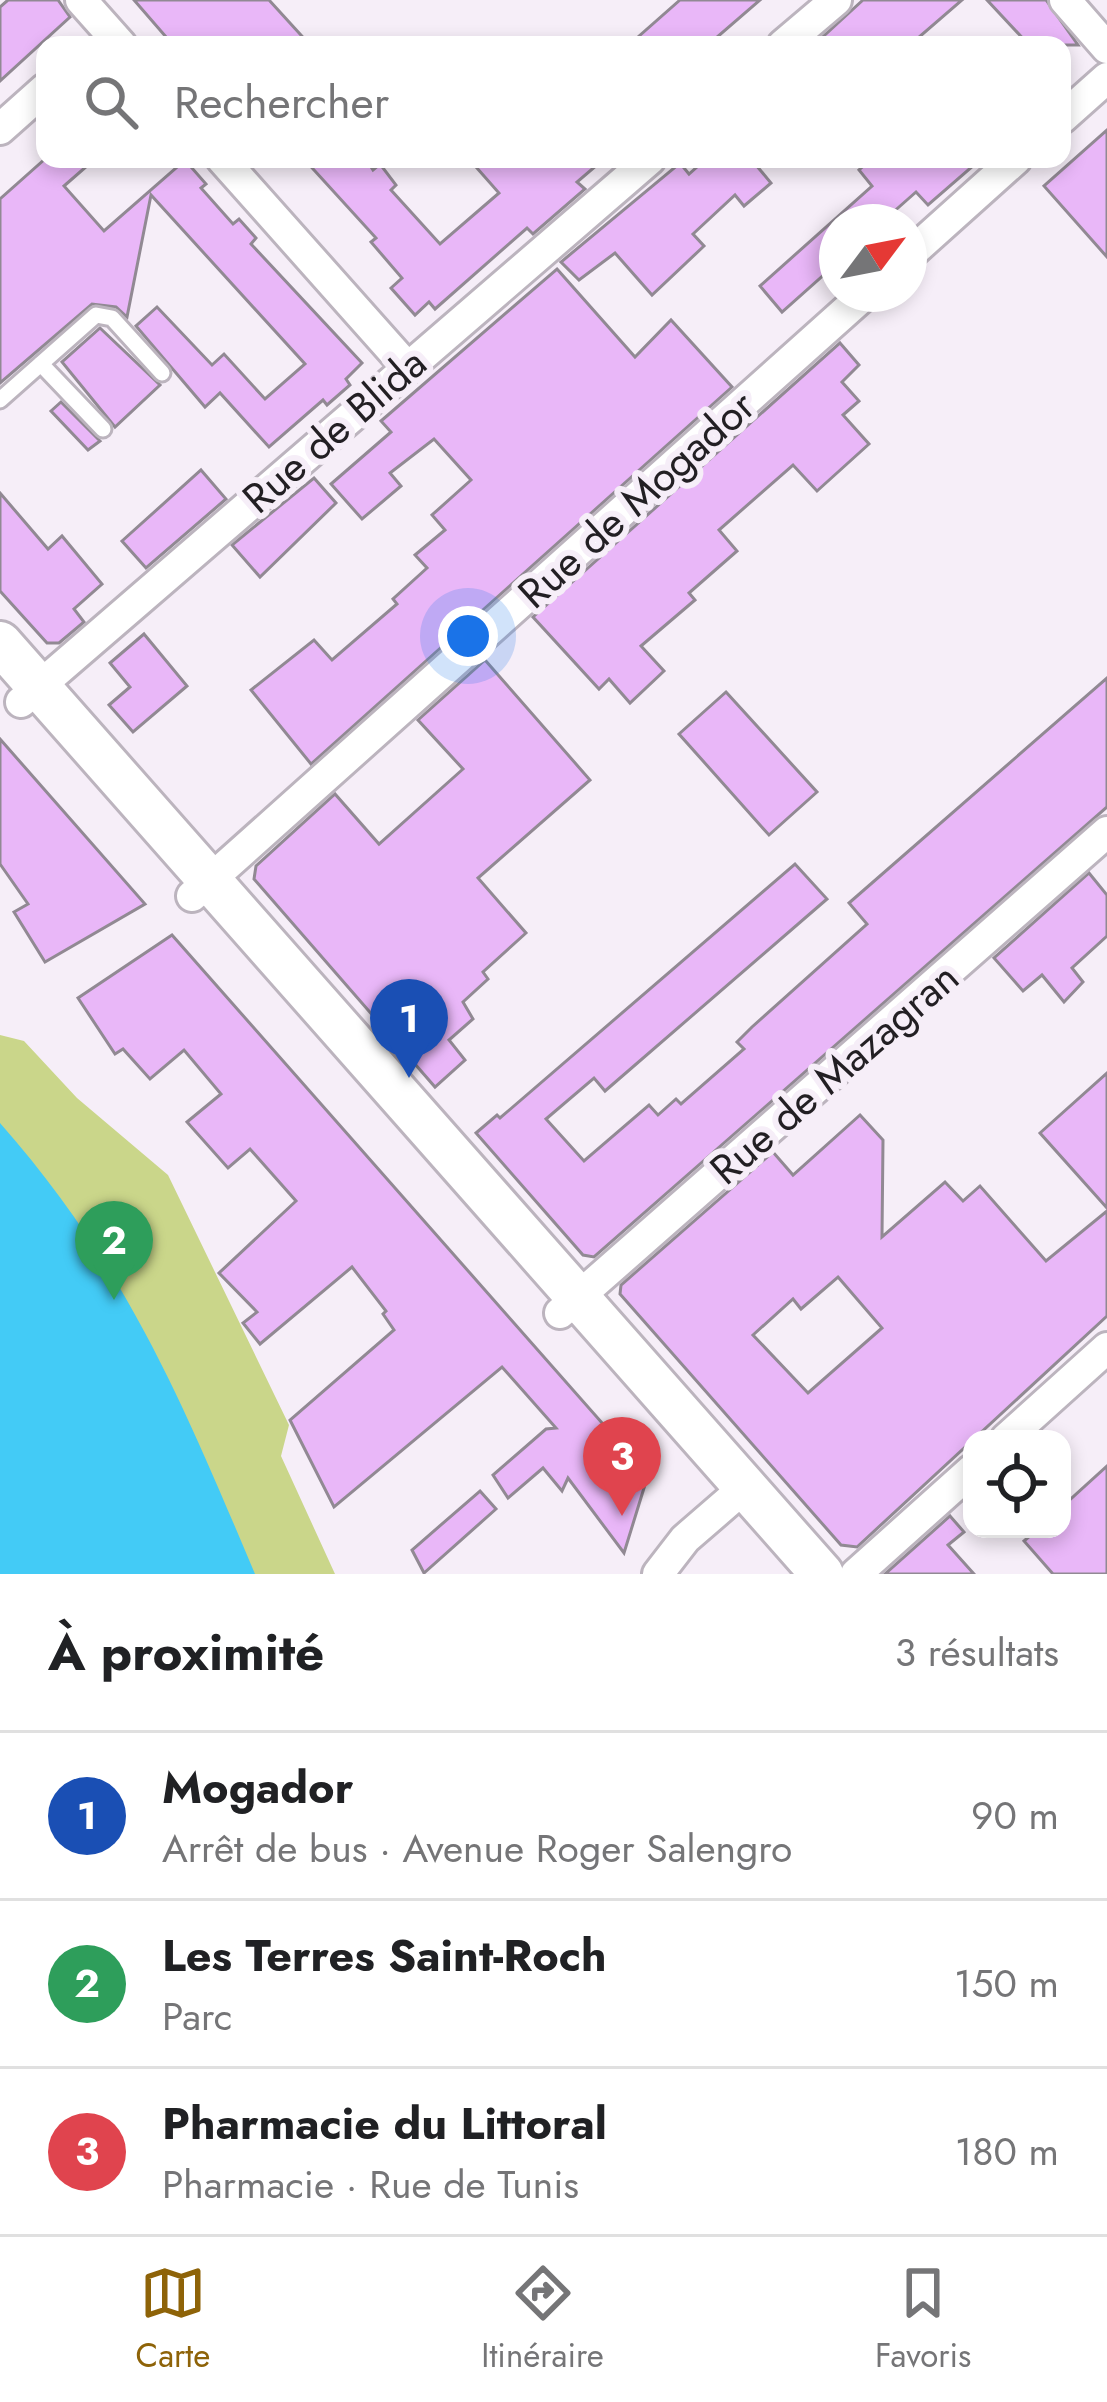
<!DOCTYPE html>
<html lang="fr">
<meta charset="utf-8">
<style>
body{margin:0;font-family:Jost,sans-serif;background:#f2f2f2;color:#202124}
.controls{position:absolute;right:36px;bottom:36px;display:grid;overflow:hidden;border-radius:24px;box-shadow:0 6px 18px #0003}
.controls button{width:108px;height:108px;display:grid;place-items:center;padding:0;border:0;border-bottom:3px solid #e0e0e0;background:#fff;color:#202124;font:60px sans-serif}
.compass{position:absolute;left:819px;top:204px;width:108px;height:108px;border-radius:50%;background:#fff;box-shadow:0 6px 18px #0003;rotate:58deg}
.you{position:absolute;left:468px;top:636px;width:42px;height:42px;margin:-30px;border:9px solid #fff;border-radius:50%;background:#1a73e8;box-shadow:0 0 0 18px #1a73e833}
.badge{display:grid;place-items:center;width:78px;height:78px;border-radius:50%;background:#8e6308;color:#fff;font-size:39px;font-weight:700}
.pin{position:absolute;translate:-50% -99px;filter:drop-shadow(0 3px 6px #0008)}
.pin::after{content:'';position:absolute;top:63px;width:42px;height:36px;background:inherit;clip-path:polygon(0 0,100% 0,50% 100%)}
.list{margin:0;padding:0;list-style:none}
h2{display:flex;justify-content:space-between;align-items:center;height:156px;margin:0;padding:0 48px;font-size:51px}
h2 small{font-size:39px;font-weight:400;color:#757577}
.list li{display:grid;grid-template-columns:78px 1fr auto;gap:36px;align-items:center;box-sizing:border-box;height:168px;padding:0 48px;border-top:3px solid #e0e0e0}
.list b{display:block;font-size:45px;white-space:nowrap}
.list p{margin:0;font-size:39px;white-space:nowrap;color:#757577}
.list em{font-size:39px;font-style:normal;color:#757577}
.icon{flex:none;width:66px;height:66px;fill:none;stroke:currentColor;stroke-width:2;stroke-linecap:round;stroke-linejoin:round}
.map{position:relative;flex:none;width:1107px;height:1574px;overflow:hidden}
.search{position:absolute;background:#fff;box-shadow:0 6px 18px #0003;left:36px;right:36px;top:36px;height:132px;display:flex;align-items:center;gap:30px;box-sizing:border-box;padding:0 42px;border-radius:24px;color:#757577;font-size:45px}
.sheet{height:660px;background:#fff}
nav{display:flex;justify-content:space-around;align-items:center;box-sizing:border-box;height:168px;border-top:3px solid #e0e0e0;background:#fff;font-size:33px;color:#757577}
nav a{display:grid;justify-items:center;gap:6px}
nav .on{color:#8e6308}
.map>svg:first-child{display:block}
.green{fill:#cad68a}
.water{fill:#43cbf6}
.building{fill:#e9b7f8;stroke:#918993;stroke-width:3;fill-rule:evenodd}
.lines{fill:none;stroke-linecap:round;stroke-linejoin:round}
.lane-casing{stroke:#bcb4be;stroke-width:21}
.street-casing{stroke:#bcb4be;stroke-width:36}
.secondary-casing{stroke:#bcb4be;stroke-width:48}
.lane{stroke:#fff;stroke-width:15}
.street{stroke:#fff;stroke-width:30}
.secondary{stroke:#fff;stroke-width:42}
.labels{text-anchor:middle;stroke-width:12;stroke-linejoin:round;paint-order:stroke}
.street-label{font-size:42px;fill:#221f23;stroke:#f6eef8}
</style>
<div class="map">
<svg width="1107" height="1574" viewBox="0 0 1107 1574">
<rect width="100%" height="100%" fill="#f6eef8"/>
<polygon class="green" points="0,1035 24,1041 77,1098 168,1175 289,1425 281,1456 335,1574 0,1574"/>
<path class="water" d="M 0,1123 C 126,1266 182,1401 255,1574 L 0,1574 Z"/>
<g class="building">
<polygon points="8,0 58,0 70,17 0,81 0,7"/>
<polygon points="134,0 269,0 310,45 173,45"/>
<polygon points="680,0 760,0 708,45 629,45"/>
<polygon points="863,0 962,0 910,45 814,45"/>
<polygon points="987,0 1046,0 1078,45 1029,45"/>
<polygon points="1107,130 1107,257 1044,186"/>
<polygon points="45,159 95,159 64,186 104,231 185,160 206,184 201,188 233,224 239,219 256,238 251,244 362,363 346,379 350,385 327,405 323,400 269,447 220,393 205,407 136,326 157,307 212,365 224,354 265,399 305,364 151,195 127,317 116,307 92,304 0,383 0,199"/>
<polygon points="304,159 366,159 373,170 380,164 396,185 391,190 440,244 499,193 469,159 604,159 577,182 585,189 533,234 527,228 435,309 429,302 415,315 391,288 402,278 371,242 376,238"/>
<polygon points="706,159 751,159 771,183 744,206 735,195 693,234 704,246 652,295 615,253 579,280 561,262 680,163 689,174"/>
<polygon points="871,159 981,159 928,205 916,192 882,222 837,222 837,263 782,312 760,286 872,186 859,170"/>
<polygon points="557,269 635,357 671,320 732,387 311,764 251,690 314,640 332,660 397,604 393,599 427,568 415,555 445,530 432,515 471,480 434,439 390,473 401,486 362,519 331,484 391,432 381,421"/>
<polygon points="100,328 160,385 115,427 62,362"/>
<polygon points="840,343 859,365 842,382 859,401 843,415 869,444 817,491 793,465 719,530 737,551 689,593 695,600 641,646 664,671 630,703 609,679 599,689 533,617"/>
<polygon points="61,402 100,441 88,450 51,411"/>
<polygon points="201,470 226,499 146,568 122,541"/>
<polygon points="314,478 336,503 260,577 232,545"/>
<polygon points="0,493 48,549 62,536 102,584 74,609 84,622 59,643 47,643 0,591"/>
<polygon points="144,634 187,686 133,732 109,705 130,687 110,663"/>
<polygon points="485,660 590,780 478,878 526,933 483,972 488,979 463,1002 473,1019 449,1040 465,1060 435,1087 254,879 256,866 335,794 379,844 463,769 418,720"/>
<polygon points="1107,678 1107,807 594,1257 583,1255 476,1133 497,1115 500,1118 795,864 827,899 605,1091 594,1078 546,1119 584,1161 649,1105 658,1115 676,1099 681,1104 744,1049 737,1042 752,1027 867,924 849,903"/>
<polygon points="726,692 817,792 769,835 679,734"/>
<polygon points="0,739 145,904 45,962 14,912 28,904 0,864"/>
<polygon points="1089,873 1107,895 1107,936 1072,968 1083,982 1064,1002 1042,975 1023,991 994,958"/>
<polygon points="172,935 648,1475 624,1553 568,1478 562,1491 543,1468 508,1498 493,1475 546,1429 556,1428 502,1367 334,1507 290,1420 394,1330 383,1314 386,1311 352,1267 260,1344 243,1323 257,1312 219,1273 296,1201 250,1149 228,1168 187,1122 221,1094 184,1050 150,1079 123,1049 115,1054 78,998"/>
<polygon points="1107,1073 1107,1208 1040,1133"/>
<path d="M 860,1115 L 883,1140 L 882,1237 L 945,1182 L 963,1201 L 980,1186 L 1046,1261 L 1107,1211 L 1107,1316 L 857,1547 L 841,1545 L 620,1294 L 621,1285 L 773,1152 L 793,1175 ZM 838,1277 L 882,1328 L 808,1393 L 753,1335 L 793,1299 L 801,1309 Z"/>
<polygon points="1107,1466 1107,1574 1053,1574 1024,1541 1038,1529 1062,1529 1062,1507"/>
<polygon points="480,1491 496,1509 424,1573 412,1550"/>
<polygon points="950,1516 964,1532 948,1545 974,1574 885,1574"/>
</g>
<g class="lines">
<defs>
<g id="lane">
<polyline points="41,364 103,429"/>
<polyline points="0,400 96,315 112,318 162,373"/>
</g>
<g id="street">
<polyline points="81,0 121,45"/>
<polyline points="1065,0 1107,48"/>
<polyline points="783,45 836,0"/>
<polyline points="1062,118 1107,78"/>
<polyline points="0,129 45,89"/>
<polyline points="222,159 407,367"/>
<polyline points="909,255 1016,159"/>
<polyline points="21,702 650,159"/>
<polyline points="192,896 865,294"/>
<polyline points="560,1313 1107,832"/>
<polyline points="1006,1439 1107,1348"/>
<polyline points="658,1574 685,1539 745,1487"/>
<polyline points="856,1574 972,1470"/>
</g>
<polyline id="secondary" points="0,643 822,1574"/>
</defs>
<use href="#lane" class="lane-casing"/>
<use href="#street" class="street-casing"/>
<use href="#secondary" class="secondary-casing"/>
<use href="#lane" class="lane"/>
<use href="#street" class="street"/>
<use href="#secondary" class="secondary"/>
</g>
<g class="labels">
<g class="street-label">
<text transform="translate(334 430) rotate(-41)" y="15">Rue de Blida</text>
<text transform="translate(636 499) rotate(-42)" y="15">Rue de Mogador</text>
<text transform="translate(834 1073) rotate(-41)" y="15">Rue de Mazagran</text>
</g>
</g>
</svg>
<div class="controls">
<button><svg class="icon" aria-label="locate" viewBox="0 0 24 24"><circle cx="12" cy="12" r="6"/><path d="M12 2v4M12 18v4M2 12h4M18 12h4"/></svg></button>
</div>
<svg class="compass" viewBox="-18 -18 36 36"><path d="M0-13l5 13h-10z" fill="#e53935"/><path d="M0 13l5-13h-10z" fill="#757577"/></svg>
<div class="you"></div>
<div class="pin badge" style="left:409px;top:1078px;background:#1a4fb4">1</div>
<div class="pin badge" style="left:114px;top:1300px;background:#2e9e5b">2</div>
<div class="pin badge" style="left:622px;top:1516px;background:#e0444e">3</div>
<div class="search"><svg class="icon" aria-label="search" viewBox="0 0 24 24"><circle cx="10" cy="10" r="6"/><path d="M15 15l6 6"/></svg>Rechercher</div>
</div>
<section class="sheet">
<h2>À proximité<small>3 résultats</small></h2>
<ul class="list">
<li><span class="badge" style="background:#1a4fb4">1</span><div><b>Mogador</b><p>Arrêt de bus · Avenue Roger Salengro</p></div><em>90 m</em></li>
<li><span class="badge" style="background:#2e9e5b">2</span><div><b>Les Terres Saint-Roch</b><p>Parc</p></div><em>150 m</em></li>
<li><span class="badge" style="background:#e0444e">3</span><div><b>Pharmacie du Littoral</b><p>Pharmacie · Rue de Tunis</p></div><em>180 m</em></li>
</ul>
</section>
<nav>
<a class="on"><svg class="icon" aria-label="map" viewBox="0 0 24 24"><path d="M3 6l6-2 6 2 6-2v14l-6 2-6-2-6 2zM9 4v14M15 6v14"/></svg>Carte</a>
<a><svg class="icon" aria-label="directions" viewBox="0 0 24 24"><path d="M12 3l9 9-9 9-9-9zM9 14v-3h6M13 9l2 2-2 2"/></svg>Itinéraire</a>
<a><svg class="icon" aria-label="saved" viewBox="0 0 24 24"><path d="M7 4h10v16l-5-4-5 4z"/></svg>Favoris</a>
</nav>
